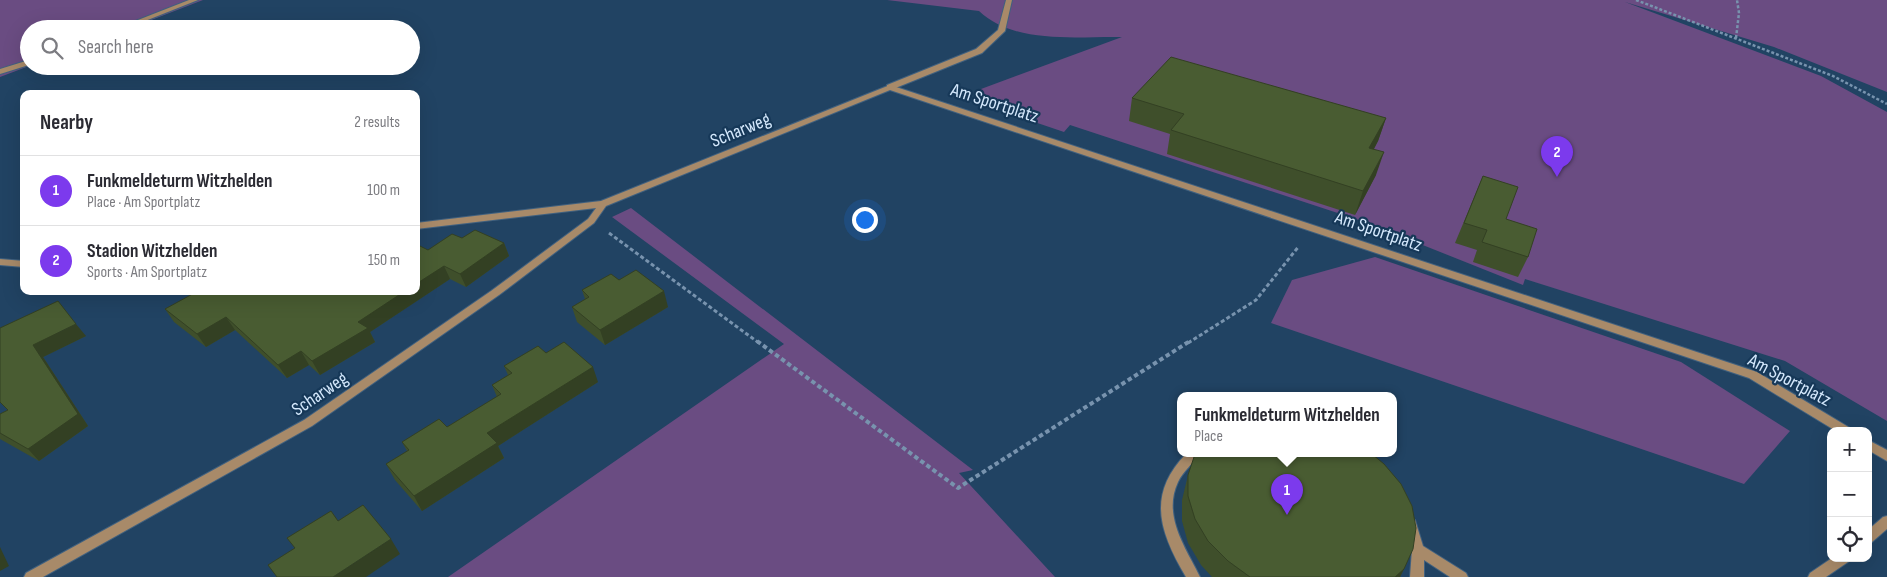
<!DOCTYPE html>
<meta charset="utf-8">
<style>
body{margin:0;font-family:"Sofia Sans Condensed",sans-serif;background:#f2f2f3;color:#2b2b33}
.controls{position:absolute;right:15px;bottom:15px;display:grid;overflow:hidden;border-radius:10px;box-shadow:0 5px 20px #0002}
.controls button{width:45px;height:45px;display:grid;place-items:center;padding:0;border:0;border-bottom:1px solid #e1e1e2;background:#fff;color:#2b2b33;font:25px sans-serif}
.you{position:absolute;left:864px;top:219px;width:18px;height:18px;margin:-12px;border:4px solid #fff;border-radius:50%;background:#1a73e8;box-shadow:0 0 0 8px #1a73e833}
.badge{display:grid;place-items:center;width:32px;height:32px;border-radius:50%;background:#7c3aed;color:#fff;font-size:16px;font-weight:700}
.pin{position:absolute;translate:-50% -41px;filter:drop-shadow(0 1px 2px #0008)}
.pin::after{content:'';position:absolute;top:26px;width:18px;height:15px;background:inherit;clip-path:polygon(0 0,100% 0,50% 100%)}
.popup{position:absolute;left:1177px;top:392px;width:220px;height:65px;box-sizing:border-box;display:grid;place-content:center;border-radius:10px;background:#fff;filter:drop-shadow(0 1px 4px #0005);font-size:16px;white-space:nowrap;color:#7c7c81}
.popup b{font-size:19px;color:#2b2b33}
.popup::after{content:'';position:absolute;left:50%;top:100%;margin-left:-10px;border:10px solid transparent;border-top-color:#fff}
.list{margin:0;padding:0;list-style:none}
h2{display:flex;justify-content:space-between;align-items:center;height:65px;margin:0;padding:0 20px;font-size:21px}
h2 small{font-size:16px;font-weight:400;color:#7c7c81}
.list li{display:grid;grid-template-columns:32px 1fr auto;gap:15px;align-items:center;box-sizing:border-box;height:70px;padding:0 20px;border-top:1px solid #e1e1e2}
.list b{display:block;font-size:19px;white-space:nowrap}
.list p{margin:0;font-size:16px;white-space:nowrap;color:#7c7c81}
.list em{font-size:16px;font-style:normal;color:#7c7c81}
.icon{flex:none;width:28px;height:28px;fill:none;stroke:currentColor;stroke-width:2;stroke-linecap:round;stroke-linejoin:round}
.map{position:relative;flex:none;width:1887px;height:577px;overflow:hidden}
.search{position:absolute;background:#fff;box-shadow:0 5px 20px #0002;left:20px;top:20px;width:400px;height:55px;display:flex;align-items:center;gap:12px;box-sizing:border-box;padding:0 18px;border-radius:28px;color:#7c7c81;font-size:19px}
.panel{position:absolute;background:#fff;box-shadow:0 5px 20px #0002;left:20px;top:90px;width:400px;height:205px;border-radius:10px}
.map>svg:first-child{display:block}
.green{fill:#6a4c82}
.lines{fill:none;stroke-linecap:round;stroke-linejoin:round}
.service-casing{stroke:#41617f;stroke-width:2}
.minor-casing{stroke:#41617f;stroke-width:2}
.path-far2{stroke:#7893ae;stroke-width:2.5;stroke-dasharray:3 2;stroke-linecap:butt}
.path-far1{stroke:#7893ae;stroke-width:3;stroke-dasharray:4 2.5;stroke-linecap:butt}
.path{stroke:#7893ae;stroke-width:4;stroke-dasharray:4.5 3;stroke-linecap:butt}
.service{fill:#a88a69;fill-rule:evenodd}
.minor{fill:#a88a69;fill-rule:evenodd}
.wall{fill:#3f4f2b}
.shaded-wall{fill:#334023}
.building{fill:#495c32;stroke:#334023}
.labels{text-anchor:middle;stroke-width:4.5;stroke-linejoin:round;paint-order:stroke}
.street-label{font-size:19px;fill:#d4e8fc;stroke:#163858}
</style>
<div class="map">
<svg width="1887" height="577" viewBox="0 0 1887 577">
<rect width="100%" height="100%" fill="#214363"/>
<g class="green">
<polygon points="0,0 203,0 128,29 29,29 29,66 0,77"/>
<path d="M 887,0 L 1887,0 L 1887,92 L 1774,47 L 1625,2 L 1821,76 L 1887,112 L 1887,421 L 1785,361 L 1525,279 L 1523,285 L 1365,222 L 1070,125 L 1064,132 L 1014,115 L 1021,109 L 976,95 L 981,89 L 1122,37 C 1076,36 1015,45 979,11 Z"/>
<polygon points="631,208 973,470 959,473 1055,577 448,577 784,344 612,217"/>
<polygon points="1375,257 1681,362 1790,431 1744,484 1271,323 1292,280"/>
</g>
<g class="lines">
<defs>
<g id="service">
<polygon points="189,0 198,0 125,29 115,29"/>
<polygon points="1006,0 1012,0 1005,31 982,53 893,89 887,89 887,85 976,49 998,30"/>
<polygon points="29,60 29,65 0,74 0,69"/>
<path d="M 1186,454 L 1199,454 C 1193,464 1183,471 1178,482 C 1162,516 1186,548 1200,577 L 1186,577 C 1160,533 1146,495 1186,454 Z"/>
<polygon points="1887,516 1887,529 1872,542 1868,543 1868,530 1883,517"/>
<polygon points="1411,519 1415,520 1423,546 1466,573 1468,577 1450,577 1424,560 1424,577 1410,577 1412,549 1405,524 1407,520"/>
<polygon points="1832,558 1849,558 1848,562 1826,577 1808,577 1810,573"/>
</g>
<g id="minor">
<polygon points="890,85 1757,372 1850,428 1852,431 1836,431 1749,378 890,90 606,206 594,223 499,295 312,426 43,577 24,577 26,573 304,420 491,291 588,219 596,208 416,229 416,223 601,201"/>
<polygon points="0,259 24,261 24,267 0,265"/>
<polygon points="1868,440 1887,450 1887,461 1868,450"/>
</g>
</defs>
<use href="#service" class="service-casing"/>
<use href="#minor" class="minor-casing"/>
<g class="path-far2">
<polyline points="1636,0 1833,76 1887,104"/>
<polyline points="1736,38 1739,13 1737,0"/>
</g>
<g class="path-far1">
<polyline points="609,233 759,343"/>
<polyline points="1188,343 1256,300 1299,246"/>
</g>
<polyline class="path" points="757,341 958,488 1190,341"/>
<use href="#service" class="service"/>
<use href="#minor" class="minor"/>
</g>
<g class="wall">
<polygon points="1132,98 1386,118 1378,141 1374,149 1376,175 1355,215 1167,154 1170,134 1129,121"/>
<polygon points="1483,176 1506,219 1528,257 1518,277 1473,262 1477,250 1455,243"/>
<polygon points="462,238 504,243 509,256 466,287 450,279 370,332 375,342 320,375 309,365 287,378 235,330 206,347 174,322 165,309 416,291 428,250"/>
<polygon points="619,280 668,307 605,345 577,322 572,307 585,299 582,290"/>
<polygon points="0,328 86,336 43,357 88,426 39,461 0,439 0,414 8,410"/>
<polygon points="546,353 598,382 498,446 504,458 422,511 395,480 386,464 407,451 402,442 447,427 497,397 492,385 508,375 504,366"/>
<polygon points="1188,475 1404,569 1400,577 1212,577 1201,565 1188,543 1182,521 1182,500"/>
</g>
<g class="shaded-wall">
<polygon points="1386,118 1378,141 1362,171 1369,148"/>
<polygon points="1384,152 1376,175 1355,215 1363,191"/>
<polygon points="504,243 509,256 466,287 460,274"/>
<polygon points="444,266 450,279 370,332 375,342 320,375 312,361 358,322 405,291 416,291 416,284"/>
<polygon points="664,291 668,307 605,345 600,330"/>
<polygon points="226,317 235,330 206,347 197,334"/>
<polygon points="76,324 86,336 43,357 88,426 39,461 28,449 33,345"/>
<polygon points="301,351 309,365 287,378 278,365"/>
<polygon points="593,367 598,382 498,446 504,458 422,511 414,496 487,433"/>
<polygon points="391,539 400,554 366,577 333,577"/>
<polygon points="0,547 9,566 0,571"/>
<polygon points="1404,569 1400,577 1395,577"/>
</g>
<g class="building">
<polygon points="1171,57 1386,118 1369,148 1384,152 1363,191 1171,130 1184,114 1132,98"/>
<polygon points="1483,176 1518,187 1506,219 1537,229 1528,257 1482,242 1487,230 1464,223"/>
<polygon points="475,230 504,243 460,274 444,266 416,284 416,244 428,250 452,234 462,238"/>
<polygon points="636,270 664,291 600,330 572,307 589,297 582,290 611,274 619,280"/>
<polygon points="198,291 405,291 358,322 368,328 312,361 301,351 278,365 226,317 197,334 165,309"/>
<polygon points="58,301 76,324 33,345 78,414 28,449 0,433 0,414 8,410 0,402 0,328"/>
<polygon points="564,342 593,367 487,433 497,443 414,496 386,464 409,450 402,442 439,419 447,427 501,394 492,385 512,373 504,366 538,346 546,353"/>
<polygon points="1196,454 1372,454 1384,464 1401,484 1412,506 1416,528 1413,549 1404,569 1395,577 1250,577 1228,561 1208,541 1195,519 1188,496 1188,475 1194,457"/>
<polygon points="363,505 391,539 333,577 277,577 268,565 295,548 287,538 331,511 338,521"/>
</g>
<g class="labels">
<g class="street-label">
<text transform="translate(995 102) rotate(18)" y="7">Am Sportplatz</text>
<text transform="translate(740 129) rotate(-22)" y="7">Scharweg</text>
<text transform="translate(1379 230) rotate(19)" y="7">Am Sportplatz</text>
<text transform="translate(1790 379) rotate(28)" y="7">Am Sportplatz</text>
<text transform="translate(319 393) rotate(-34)" y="7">Scharweg</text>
</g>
</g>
</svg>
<div class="controls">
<button>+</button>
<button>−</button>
<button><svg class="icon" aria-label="locate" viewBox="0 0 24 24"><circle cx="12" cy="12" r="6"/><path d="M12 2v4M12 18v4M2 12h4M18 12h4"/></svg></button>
</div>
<div class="you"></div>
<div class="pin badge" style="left:1287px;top:515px">1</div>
<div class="popup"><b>Funkmeldeturm Witzhelden</b>Place</div>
<div class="pin badge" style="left:1557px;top:177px">2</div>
<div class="search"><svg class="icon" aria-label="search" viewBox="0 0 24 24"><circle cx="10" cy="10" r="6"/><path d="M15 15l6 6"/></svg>Search here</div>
<section class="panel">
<h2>Nearby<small>2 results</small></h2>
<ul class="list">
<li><span class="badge">1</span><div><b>Funkmeldeturm Witzhelden</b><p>Place · Am Sportplatz</p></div><em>100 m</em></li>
<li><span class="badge">2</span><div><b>Stadion Witzhelden</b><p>Sports · Am Sportplatz</p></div><em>150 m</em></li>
</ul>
</section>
</div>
